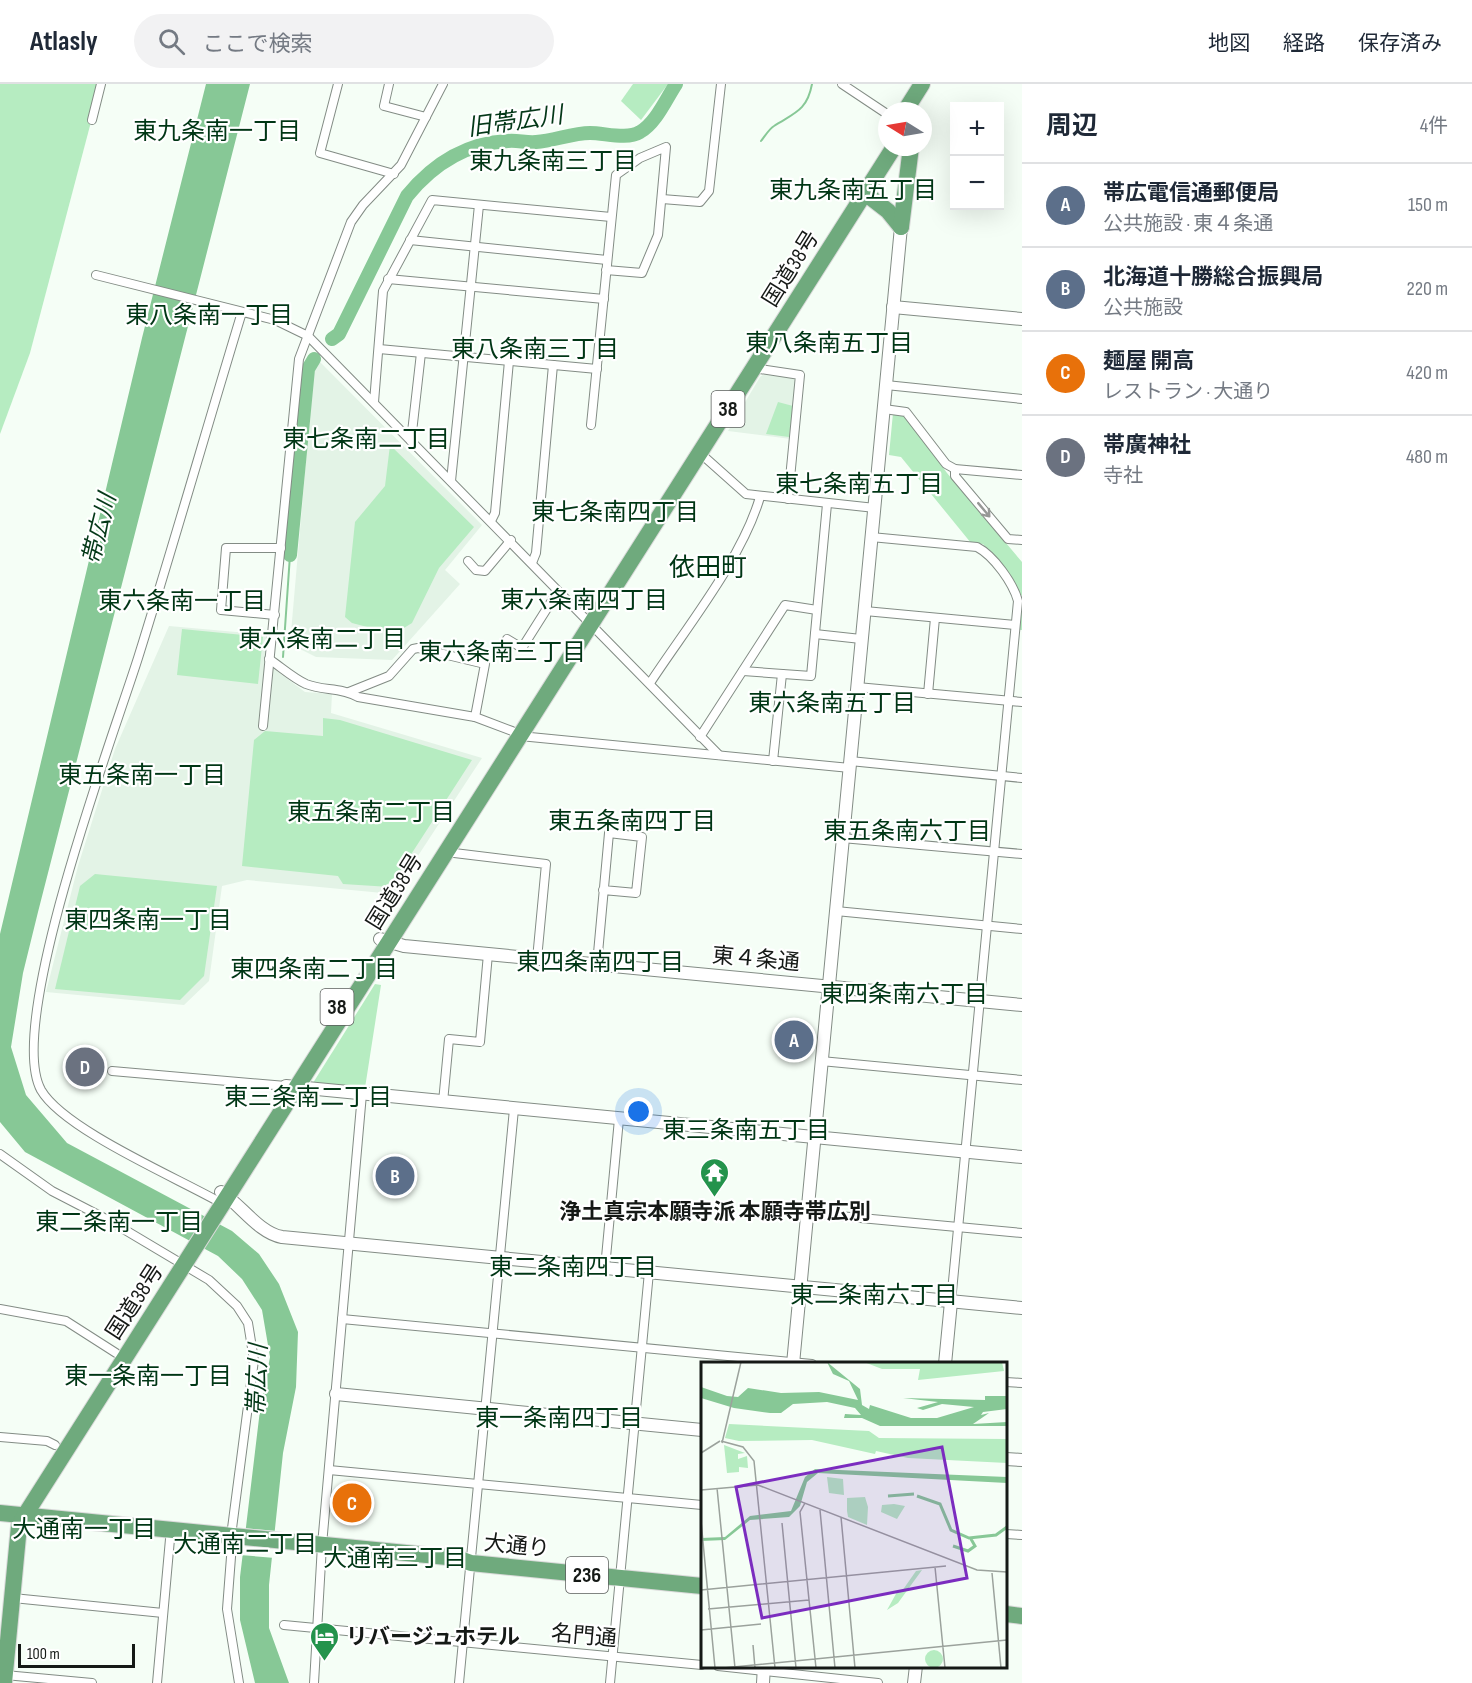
<!DOCTYPE html>
<html lang="ja">
<meta charset="utf-8">
<style>
body{margin:0;font-family:"Sofia Sans Condensed","Noto Sans JP",sans-serif;background:#f2f2f3;color:#1f2937}
.controls{position:absolute;right:18px;top:18px;display:grid;overflow:hidden;border-radius:0px;box-shadow:0 6px 24px #0002}
.controls button{width:54px;height:54px;display:grid;place-items:center;padding:0;border:0;border-bottom:2px solid #e0e1e3;background:#fff;color:#1f2937;font:30px sans-serif}
.compass{position:absolute;left:878px;top:18px;width:54px;height:54px;border-radius:50%;background:#fff;box-shadow:0 6px 24px #0002;rotate:281deg}
.scale{position:absolute;left:18px;bottom:15px;width:117px;box-sizing:border-box;padding-left:6px;border:3px solid #151916;border-top:0;font-size:16px;line-height:21px;white-space:nowrap;color:#151916;-webkit-text-stroke:4px #fff;paint-order:stroke}
.you{position:absolute;left:639px;top:1028px;width:21px;height:21px;margin:-15px;border:4px solid #fff;border-radius:50%;background:#1a73e8;box-shadow:0 0 0 9px #1a73e833}
.badge{display:grid;place-items:center;width:39px;height:39px;border-radius:50%;background:#db2777;color:#fff;font-size:20px;font-weight:700}
.pin{position:absolute;translate:-50% -50%;border:3px solid #fff;box-shadow:0 2px 6px #0006}
.list{margin:0;padding:0;list-style:none}
h2{display:flex;justify-content:space-between;align-items:center;height:78px;margin:0;padding:0 24px;font-size:26px}
h2 small{font-size:20px;font-weight:400;color:#747a83}
.list li{display:grid;grid-template-columns:39px 1fr auto;gap:18px;align-items:center;box-sizing:border-box;height:84px;padding:0 24px;border-top:2px solid #e0e1e3}
.list b{display:block;font-size:22px;white-space:nowrap}
.list p{margin:0;font-size:20px;white-space:nowrap;color:#747a83}
.list em{font-size:20px;font-style:normal;color:#747a83}
.icon{flex:none;width:33px;height:33px;fill:none;stroke:currentColor;stroke-width:2;stroke-linecap:round;stroke-linejoin:round}
.map{position:relative;flex:none;width:1022px;height:1599px;overflow:hidden}
header{display:flex;align-items:center;gap:36px;box-sizing:border-box;height:84px;padding:0 30px;background:#fff;border-bottom:2px solid #e0e1e3}
header strong{font-size:28px}
nav{display:flex;gap:33px;margin-inline-start:auto;font-size:21px}
.search{width:420px;height:54px;background:#f2f2f3;display:flex;align-items:center;gap:15px;box-sizing:border-box;padding:0 21px;border-radius:33px;color:#747a83;font-size:22px}
main{display:flex}
aside{flex:1;background:#fff}
.map>svg:first-child{display:block}
.built{fill:#e3f3e6}
.green{fill:#b6ecc1}
.water{fill:#87c896}
.pier{fill:#f5fef6}
.lines{fill:none;stroke-linecap:round;stroke-linejoin:round}
.stream{stroke:#87c896;stroke-width:2}
.river{stroke:#87c896;stroke-width:14}
.street-casing{stroke:#838c85;stroke-width:10}
.secondary-casing{stroke:#838c85;stroke-width:14}
.highway-casing{stroke:#dadada;stroke-width:18}
.street{stroke:#fff;stroke-width:8}
.secondary{stroke:#fff;stroke-width:12}
.highway{stroke:#6faa7d;stroke-width:16}
.oneway{stroke:#969896}
.labels{text-anchor:middle;stroke-width:4.5;stroke-linejoin:round;paint-order:stroke}
.shield{fill:#fff;stroke:#5b5e5c;stroke-width:1.5}
.shield-label{font-size:21px;font-weight:bold;fill:#151916}
.street-label{font-size:22px;fill:#151916;stroke:#fff}
.poi-label{font-size:22px;font-weight:bold;fill:#151916;stroke:#fff}
.water-label{font-size:24px;font-style:italic;fill:#043818;stroke:#fff}
.neighbourhood-label{font-size:24px;fill:#003615;stroke:#fff}
.quarter-label{font-size:26px;fill:#003615;stroke:#fff}
.inset-river{fill:none;stroke:#87c896;stroke-width:3}
.inset-road{fill:none;stroke:#9ba29c;stroke-width:1.5}
.view{fill:#7b2cbf;fill-opacity:0.15;stroke:#7b2cbf;stroke-width:3}
.inset-edge{fill:none;stroke:#151916;stroke-width:3}
</style>
<header>
<strong>Atlasly</strong>
<div class="search"><svg class="icon" aria-label="search" viewBox="0 0 24 24"><circle cx="10" cy="10" r="6"/><path d="M15 15l6 6"/></svg>ここで検索</div>
<nav><a>地図</a><a>経路</a><a>保存済み</a></nav>
</header>
<main>
<div class="map">
<svg width="1022" height="1599" viewBox="0 0 1022 1599">
<rect width="100%" height="100%" fill="#f5fef6"/>
<g class="built">
<polygon points="320,278 482,441 445,486 460,500 392,576 316,573 290,560 314,285"/>
<polygon points="766,289 796,293 791,355 728,347 760,293"/>
<polygon points="169,542 269,551 266,579 305,608 332,610 331,629 482,674 393,810 247,796 222,802 209,897 184,921 46,908 78,782 115,665"/>
</g>
<g class="green">
<polygon points="0,0 101,0 30,269 0,350"/>
<polygon points="633,0 668,0 641,36 621,17"/>
<polygon points="778,318 793,322 789,353 766,350"/>
<polygon points="893,329 905,331 947,389 1022,478 1022,546 1018,546 1022,512 983,460 971,459 901,373 889,371"/>
<polygon points="390,361 474,443 439,484 412,539 394,550 352,539 345,533 355,438 385,402"/>
<polygon points="182,545 263,553 258,600 177,591"/>
<polygon points="323,634 340,636 472,676 390,803 343,800 338,792 242,782 254,656 265,647 323,652"/>
<polygon points="95,790 217,802 204,892 180,916 55,905 80,802"/>
<polygon points="375,900 381,901 365,1004 313,999"/>
</g>
<polygon class="water" points="206,0 250,0 38,828 23,889 11,963 26,1011 67,1059 232,1147 259,1170 279,1200 298,1248 296,1303 283,1369 269,1501 269,1544 289,1599 255,1599 240,1536 240,1493 260,1326 270,1273 262,1226 242,1195 218,1172 25,1068 0,1038 0,850 142,254"/>
<polygon class="pier" points="243,1444 277,1447 275,1474 240,1471"/>
<g class="lines">
<g class="stream">
<path d="M 761,57 C 765,52 769,45 774,42 C 794,29 807,27 812,0"/>
<polyline points="283,573 290,471"/>
</g>
<g class="river">
<path d="M 332,255 L 339,250 L 407,112 C 433,80 466,59 508,57 C 517,56 527,59 536,58 C 554,57 572,49 590,49 C 605,49 627,56 640,48 C 656,39 666,15 676,0"/>
<polyline points="290,471 308,285 314,275"/>
</g>
<defs>
<g id="street">
<polyline points="338,0 320,69 394,90"/>
<polyline points="389,0 384,22 426,33"/>
<polyline points="842,0 887,30"/>
<polyline points="92,36 101,0"/>
<polyline points="662,115 700,118 709,107 721,0"/>
<polyline points="410,156 607,176"/>
<polyline points="96,191 275,236 308,252 719,671"/>
<polyline points="388,195 604,215"/>
<polyline points="379,265 597,285"/>
<polyline points="755,282 760,285 800,291 788,415"/>
<polyline points="886,301 1022,315"/>
<polyline points="374,318 383,207 432,116 611,133"/>
<polyline points="884,325 906,328 946,380 955,385 1022,391"/>
<polyline points="591,341 616,91 640,74 666,63 658,151 642,189 606,186"/>
<polyline points="411,357 421,269"/>
<polyline points="700,369 746,410 875,424"/>
<polyline points="955,385 955,392 1008,455 1022,456"/>
<polyline points="451,397 479,121"/>
<polyline points="491,437 495,429 509,277"/>
<path d="M 871,453 L 977,463 C 994,472 1013,499 1018,517 L 951,1218"/>
<polyline points="468,477 476,486 485,487 511,456"/>
<polyline points="532,479 536,469 553,281"/>
<polyline points="865,527 1015,541"/>
<polyline points="275,531 221,526 226,464 281,464"/>
<polyline points="815,550 861,555"/>
<polyline points="507,555 522,564 558,507"/>
<path d="M 269,575 C 281,583 293,594 306,600 C 323,607 341,603 358,613 L 475,633 L 512,647"/>
<polyline points="743,587 811,592 827,420"/>
<path d="M 650,599 C 686,544 742,475 760,413"/>
<polyline points="857,603 1022,618"/>
<polyline points="349,608 389,592 413,565 418,564 485,580 475,633"/>
<polyline points="928,610 935,534"/>
<polyline points="263,642 299,275 351,138 363,121 401,81 443,0"/>
<polyline points="520,652 850,684"/>
<polyline points="700,653 785,521 817,526"/>
<polyline points="773,677 782,590"/>
<polyline points="850,677 1022,694"/>
<polyline points="842,754 1022,770"/>
<polyline points="446,768 546,780 537,875"/>
<polyline points="836,827 1022,845"/>
<polyline points="597,880 609,749 642,753 636,809 603,806"/>
<polyline points="821,977 1022,996"/>
<polyline points="112,987 286,1002"/>
<polyline points="443,1018 449,955 480,958 488,870"/>
<polyline points="0,1070 52,1107 110,1137 209,1196 237,1222 248,1239 254,1276 231,1452"/>
<path d="M 223,1120 C 180,1095 64,1046 41,1006 C 5,940 113,653 138,574 C 174,459 207,343 242,228"/>
<polyline points="807,1129 1022,1149"/>
<polyline points="605,1184 619,1035"/>
<polyline points="0,1225 66,1237 116,1269"/>
<polyline points="342,1235 812,1280"/>
<polyline points="1006,1298 1022,1299"/>
<polyline points="0,1353 47,1357 55,1361"/>
<polyline points="329,1386 702,1421"/>
<polyline points="1006,1450 1022,1451"/>
<polyline points="232,1460 227,1525 239,1599"/>
<polyline points="13,1514 163,1529"/>
<polyline points="284,1541 702,1581"/>
<polyline points="718,1582 878,1599"/>
<polyline points="5,1591 92,1599"/>
<polyline points="157,1599 170,1455"/>
<polyline points="314,1599 322,1461 362,1010"/>
<polyline points="459,1599 514,1025"/>
<polyline points="610,1599 649,1188"/>
</g>
<g id="secondary">
<polyline points="893,223 1022,235"/>
<polyline points="380,855 404,862 1022,921"/>
<polyline points="286,1002 1022,1073"/>
<path d="M 221,1108 C 241,1121 259,1149 282,1153 L 1022,1224"/>
<polyline points="793,1280 901,143"/>
<polyline points="945,1280 951,1218"/>
<polyline points="336,1310 702,1346"/>
<polyline points="1006,1375 1022,1376"/>
<polyline points="763,1599 764,1582"/>
<polyline points="914,1599 916,1582"/>
</g>
<g id="highway">
<polyline points="905,27 922,0"/>
<polyline points="857,103 888,127 901,143"/>
<polyline points="901,143 911,63"/>
<polyline points="0,1429 457,1474 471,1479 702,1502"/>
<polyline points="1006,1530 1022,1532"/>
<polyline points="4,1599 19,1442 25,1431 894,63"/>
</g>
</defs>
<use href="#street" class="street-casing"/>
<use href="#secondary" class="secondary-casing"/>
<use href="#highway" class="highway-casing"/>
<use href="#street" class="street"/>
<use href="#secondary" class="secondary"/>
<use href="#highway" class="highway"/>
</g>
<defs><path id="oneway-shaft" d="M-6 0H5M1.5-3L5.5 0L1.5 3" fill="none" stroke-width="1.6" stroke-linecap="round" stroke-linejoin="round" transform="scale(1.5)"/></defs>
<use class="oneway" href="#oneway-shaft" transform="translate(984 426) rotate(50)"/>
<defs>
<symbol id="temple-pin" viewBox="-11 -11 22 30"><path d="M0 17L-7.5 6A9.5 9.5 0 1 1 7.5 6Z" fill="#24934c" stroke="#fff"/><path d="M0-6L5-2H3V0L6.5 2.5H4V6H1.5V3h-3V6H-4V2.5H-6.5L-3 0V-2H-5Z" fill="#fff"/></symbol>
<symbol id="hotel-pin" viewBox="-11 -11 22 30"><path d="M0 17L-7.5 6A9.5 9.5 0 1 1 7.5 6Z" fill="#24934c" stroke="#fff"/><path d="M-6-4.5h1.5V1H6V5H4.5V3h-9V5H-6ZM-4 0a1.8 1.8 0 1 1 3.6 0ZM.5 0V-2.5h3Q6-2.5 6 0Z" fill="#fff"/></symbol>
</defs>
<g fill-rule="evenodd">
<use href="#temple-pin" x="698" y="1072" width="33" height="45"/>
<use href="#hotel-pin" x="308" y="1536" width="33" height="45"/>
</g>
<g class="labels">
<g class="shield">
<rect x="711.5" y="307" width="33" height="36" rx="4.5"/>
<rect x="320.5" y="905" width="33" height="36" rx="4.5"/>
<rect x="566" y="1473" width="42" height="36" rx="4.5"/>
</g>
<g class="shield-label">
<text x="728" y="332">38</text>
<text x="337" y="930">38</text>
<text x="587" y="1498">236</text>
</g>
<g class="street-label">
<text transform="translate(790 184) rotate(-58)" y="8">国道38号</text>
<text transform="translate(394 807) rotate(-58)" y="8">国道38号</text>
<text transform="translate(756 874) rotate(5)" y="8">東４条通</text>
<text transform="translate(134 1217) rotate(-57)" y="8">国道38号</text>
<text transform="translate(517 1461) rotate(6)" y="8">大通り</text>
<text transform="translate(584 1551) rotate(5)" y="8">名門通</text>
</g>
<g class="poi-label">
<text x="715" y="1135">浄土真宗本願寺派 本願寺帯広別</text>
<text x="346" y="1560" text-anchor="start">リバージュホテル</text>
</g>
<g class="water-label">
<text transform="translate(515 37) rotate(-8)" y="8">旧帯広川</text>
<text transform="translate(99 445) rotate(-76)" y="8">帯広川</text>
<text transform="translate(257 1296) rotate(-88)" y="8">帯広川</text>
</g>
<g class="neighbourhood-label">
<text x="217" y="55">東九条南一丁目</text>
<text x="553" y="85">東九条南三丁目</text>
<text x="853" y="114">東九条南五丁目</text>
<text x="209" y="239">東八条南一丁目</text>
<text x="829" y="267">東八条南五丁目</text>
<text x="535" y="273">東八条南三丁目</text>
<text x="366" y="363">東七条南二丁目</text>
<text x="859" y="408">東七条南五丁目</text>
<text x="615" y="436">東七条南四丁目</text>
<text x="584" y="524">東六条南四丁目</text>
<text x="182" y="525">東六条南一丁目</text>
<text x="322" y="563">東六条南二丁目</text>
<text x="502" y="576">東六条南三丁目</text>
<text x="832" y="627">東六条南五丁目</text>
<text x="142" y="699">東五条南一丁目</text>
<text x="371" y="736">東五条南二丁目</text>
<text x="632" y="745">東五条南四丁目</text>
<text x="907" y="755">東五条南六丁目</text>
<text x="148" y="844">東四条南一丁目</text>
<text x="600" y="886">東四条南四丁目</text>
<text x="314" y="893">東四条南二丁目</text>
<text x="904" y="918">東四条南六丁目</text>
<text x="308" y="1021">東三条南二丁目</text>
<text x="746" y="1054">東三条南五丁目</text>
<text x="119" y="1146">東二条南一丁目</text>
<text x="573" y="1191">東二条南四丁目</text>
<text x="874" y="1219">東二条南六丁目</text>
<text x="148" y="1300">東一条南一丁目</text>
<text x="559" y="1342">東一条南四丁目</text>
<text x="84" y="1453">大通南一丁目</text>
<text x="245" y="1468">大通南二丁目</text>
<text x="395" y="1482">大通南三丁目</text>
</g>
<g class="quarter-label">
<text x="708" y="492">依田町</text>
</g>
</g>
<g transform="translate(701 1278)">
<rect width="306" height="306" fill="#f5fef6"/>
<path d="M 163,0 L 301,0 L 303,9 L 217,18 L 219,7 L 181,7 ZM 28,62 L 168,69 L 178,76 L 306,77 L 306,101 L 207,96 L 175,89 L 174,92 L 111,78 L 38,79 L 24,76 ZM 23,83 L 44,91 L 37,92 L 37,97 L 46,94 L 47,106 L 38,105 L 38,110 L 26,111 ZM 126,115 L 142,117 L 143,133 L 128,131 ZM 164,135 L 167,145 L 166,163 L 147,155 L 146,149 L 146,136 ZM 193,142 L 204,144 L 196,157 L 180,150 L 181,143 ZM 221,208 L 197,241 L 186,248 L 196,230 L 201,229 L 215,209 ZM224 297a9 9 0 1 1 18 0a9 9 0 1 1-18 0Z" fill="#b6ecc1"/>
<path d="M 126,0 L 159,27 L 161,43 L 168,47 L 169,43 L 210,56 L 236,56 L 273,45 L 241,42 L 222,48 L 216,46 L 237,40 L 202,36 L 284,38 L 284,34 L 306,34 L 306,47 L 282,50 L 280,53 L 288,51 L 272,62 L 306,60 L 306,64 L 179,64 L 161,56 L 143,56 L 144,52 L 160,53 L 154,46 L 126,40 L 92,42 L 80,51 L 69,51 L 33,46 L 0,36 L 0,25 L 26,34 L 37,35 L 47,26 L 80,31 L 118,30 L 157,38 L 148,19 L 132,12 ZM 114,107 L 306,115 L 306,121 L 117,111 L 106,120 L 99,144 L 88,155 L 49,158 L 24,178 L 0,179 L 0,176 L 24,175 L 49,154 L 90,149 L 104,115 Z" fill="#87c896"/>
<path class="inset-river" d="M 187,134 L 213,132M 216,134 L 239,142 L 250,168 L 268,176 L 295,173 L 306,165M 252,184 L 267,189 L 274,184 L 270,177"/>
<path class="inset-road" d="M 20,79 L 42,85 L 53,99 L 74,306M 21,81 L 40,0M 0,91 L 19,79M 16,126 L 34,306M 0,128 L 57,123 L 276,208 L 306,210M 104,141 L 99,150 L 115,306M 119,148 L 134,306M 140,155 L 154,306M 0,159 L 14,306M 81,161 L 95,306M 234,205 L 244,306M 291,211 L 300,306M 0,228 L 245,204M 7,247 L 108,238M 30,265 L 60,262M 0,268 L 30,265M 52,283 L 54,306M 22,306 L 306,278"/>
<path class="view" d="M 241,85 L 266,216 L 61,256 L 35,125 Z"/>
<rect width="306" height="306" class="inset-edge"/>
</g>
</svg>
<div class="controls">
<button>+</button>
<button>−</button>
</div>
<svg class="compass" viewBox="-18 -18 36 36"><path d="M0-13l5 13h-10z" fill="#e53935"/><path d="M0 13l5-13h-10z" fill="#747a83"/></svg>
<div class="scale">100 m</div>
<div class="you"></div>
<div class="pin badge" style="left:794px;top:956px;background:#5c6f8a">A</div>
<div class="pin badge" style="left:395px;top:1092px;background:#5c6f8a">B</div>
<div class="pin badge" style="left:352px;top:1419px;background:#e8710a">C</div>
<div class="pin badge" style="left:85px;top:983px;background:#6b7280">D</div>
</div>
<aside>
<h2>周辺<small>4件</small></h2>
<ul class="list">
<li><span class="badge" style="background:#5c6f8a">A</span><div><b>帯広電信通郵便局</b><p>公共施設 · 東４条通</p></div><em>150 m</em></li>
<li><span class="badge" style="background:#5c6f8a">B</span><div><b>北海道十勝総合振興局</b><p>公共施設</p></div><em>220 m</em></li>
<li><span class="badge" style="background:#e8710a">C</span><div><b>麺屋 開高</b><p>レストラン · 大通り</p></div><em>420 m</em></li>
<li><span class="badge" style="background:#6b7280">D</span><div><b>帯廣神社</b><p>寺社</p></div><em>480 m</em></li>
</ul>
</aside>
</main>
